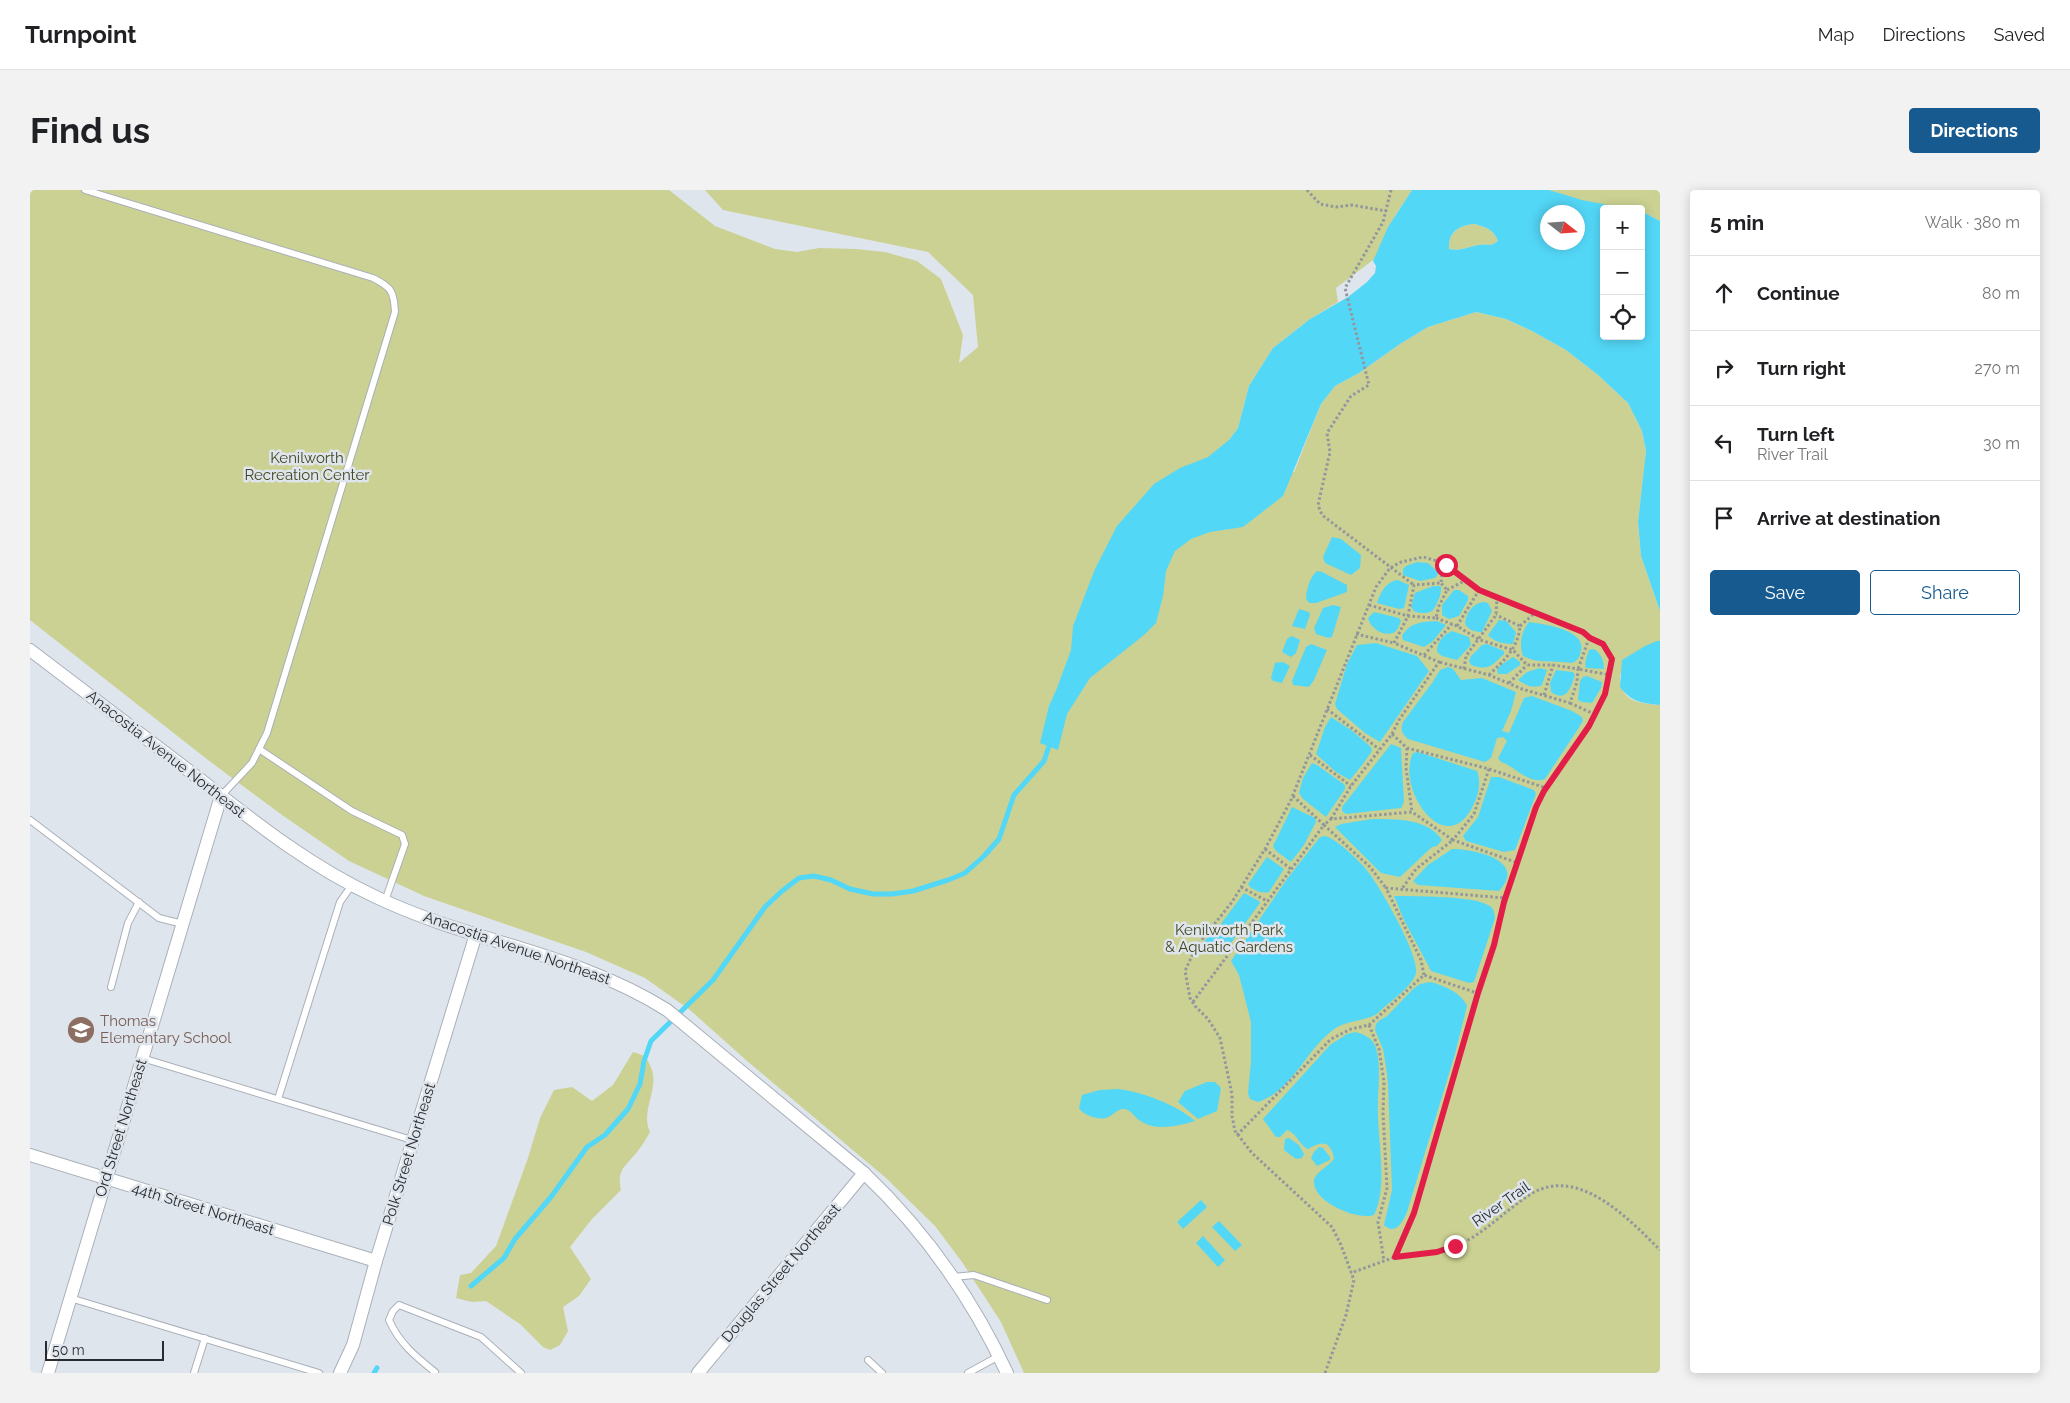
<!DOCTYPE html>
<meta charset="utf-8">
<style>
body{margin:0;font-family:Raleway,sans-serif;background:#f2f2f2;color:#202124}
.controls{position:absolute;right:15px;top:15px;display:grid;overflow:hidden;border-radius:5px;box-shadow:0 2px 12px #0003}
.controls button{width:45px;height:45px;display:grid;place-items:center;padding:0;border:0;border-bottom:1px solid #e0e0e0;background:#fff;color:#202124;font:25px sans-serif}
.compass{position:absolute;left:1510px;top:15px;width:45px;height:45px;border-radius:50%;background:#fff;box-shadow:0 2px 12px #0003;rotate:107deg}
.scale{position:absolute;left:15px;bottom:12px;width:119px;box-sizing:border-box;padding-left:5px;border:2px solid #292b2e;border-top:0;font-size:14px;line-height:18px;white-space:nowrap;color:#292b2e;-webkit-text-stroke:4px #dfe5ed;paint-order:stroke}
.stop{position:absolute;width:15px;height:15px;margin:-11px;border:4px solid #e11d48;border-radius:50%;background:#fff}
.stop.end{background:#e11d48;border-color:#fff;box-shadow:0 1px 5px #0008}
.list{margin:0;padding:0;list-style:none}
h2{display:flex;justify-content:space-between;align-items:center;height:65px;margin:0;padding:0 20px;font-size:21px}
h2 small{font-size:16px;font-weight:400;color:#757577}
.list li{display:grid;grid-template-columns:32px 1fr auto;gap:15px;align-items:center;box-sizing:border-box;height:75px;padding:0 20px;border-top:1px solid #e0e0e0}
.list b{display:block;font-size:19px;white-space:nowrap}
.list p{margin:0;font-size:16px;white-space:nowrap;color:#757577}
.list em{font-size:16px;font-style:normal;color:#757577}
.actions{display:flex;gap:10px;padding:15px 20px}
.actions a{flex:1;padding:11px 0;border:1px solid #165a8f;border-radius:5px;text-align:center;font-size:18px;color:#165a8f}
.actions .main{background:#165a8f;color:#fff}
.icon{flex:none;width:28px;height:28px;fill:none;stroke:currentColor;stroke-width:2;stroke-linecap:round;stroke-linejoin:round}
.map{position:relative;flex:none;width:1630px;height:1183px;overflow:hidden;border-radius:5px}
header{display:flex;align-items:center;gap:30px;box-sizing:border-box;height:70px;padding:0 25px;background:#fff;border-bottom:1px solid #e0e0e0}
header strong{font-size:24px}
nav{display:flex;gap:28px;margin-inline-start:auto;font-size:18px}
.intro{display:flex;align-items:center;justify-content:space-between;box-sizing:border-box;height:120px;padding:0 30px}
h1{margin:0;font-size:35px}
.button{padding:12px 22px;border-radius:5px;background:#165a8f;color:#fff;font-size:18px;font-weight:700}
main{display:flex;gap:30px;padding:0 30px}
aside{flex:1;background:#fff;border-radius:5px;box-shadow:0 2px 12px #0003}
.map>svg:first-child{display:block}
.green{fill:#cbd192}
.water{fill:#53d7f7;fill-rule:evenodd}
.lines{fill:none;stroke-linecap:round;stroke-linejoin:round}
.stream{stroke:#53d7f7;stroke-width:5}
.lane-casing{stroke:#aab0b8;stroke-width:8}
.street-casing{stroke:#aab0b8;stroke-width:14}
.path{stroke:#93979d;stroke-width:3;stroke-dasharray:2.5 2.5;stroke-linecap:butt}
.lane{stroke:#fff;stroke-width:6}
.street{stroke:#fff;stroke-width:12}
.route{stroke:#e11d48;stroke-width:6}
.labels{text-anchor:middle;stroke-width:5;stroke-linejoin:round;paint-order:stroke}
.park-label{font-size:15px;fill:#44471e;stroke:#dfe5ed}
.street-label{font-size:15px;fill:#292b2e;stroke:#dfe5ed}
.education-label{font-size:15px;fill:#785e54;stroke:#dfe5ed;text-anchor:start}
</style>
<header>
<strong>Turnpoint</strong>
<nav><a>Map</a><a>Directions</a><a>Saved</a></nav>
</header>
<div class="intro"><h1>Find us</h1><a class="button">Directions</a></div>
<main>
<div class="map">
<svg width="1630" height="1183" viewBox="0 0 1630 1183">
<rect width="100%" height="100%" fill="#dfe5ed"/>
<g class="green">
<path d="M 0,0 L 639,0 L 685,36 L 745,59 L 767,62 L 789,58 L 826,59 L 855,62 L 887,71 L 911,89 L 933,145 L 929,173 L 948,157 L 943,105 L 898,62 L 693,20 L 675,0 L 1382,0 L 1365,26 L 1355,61 L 1306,98 L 1308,112 L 1280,129 L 1243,158 L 1219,196 L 1208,238 L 1199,250 L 1264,282 L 1291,214 L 1305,196 L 1329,183 L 1370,154 L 1398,137 L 1446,122 L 1476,129 L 1502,141 L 1536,160 L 1568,185 L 1598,213 L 1612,241 L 1616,262 L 1608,332 L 1611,366 L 1630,421 L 1630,451 L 1627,451 L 1590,485 C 1590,512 1608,513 1630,515 L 1630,1183 L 994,1183 L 971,1132 L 932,1072 L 905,1036 L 856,988 L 716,870 L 660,820 L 615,788 L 556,762 L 394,706 L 319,671 L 252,625 L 178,570 L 0,430 Z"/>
<path d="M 1519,0 L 1630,0 L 1630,31 L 1611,21 L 1611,19 C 1582,19 1547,11 1519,0 Z"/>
<path d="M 1445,34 C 1456,37 1464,40 1468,51 L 1461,55 C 1444,52 1436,62 1419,59 C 1418,41 1430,35 1445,34 Z"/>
<path d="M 603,862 L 615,866 C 618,871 622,878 623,884 C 626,904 611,923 620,942 C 616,949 612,956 607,962 C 596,976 586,980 591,1000 L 562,1029 L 540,1057 L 561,1089 L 549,1106 L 533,1117 L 538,1141 L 530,1155 L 520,1160 L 513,1157 L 490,1134 L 456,1111 L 442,1112 L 426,1108 L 430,1085 L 441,1083 L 466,1056 L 498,968 L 510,928 L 524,900 L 542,897 L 562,911 L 583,895 Z"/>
</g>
<g class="water">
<path d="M 1382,0 L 1519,0 L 1552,10 L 1599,19 L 1574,19 L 1574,146 L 1611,146 L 1611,21 L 1630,31 L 1630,421 L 1611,366 L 1608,332 L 1616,261 L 1612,241 L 1598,213 L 1568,185 L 1536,160 L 1502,141 L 1476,129 L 1446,122 L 1398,137 L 1370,154 L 1329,183 L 1305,196 L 1291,214 L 1253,306 L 1213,337 L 1180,342 L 1161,349 L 1145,361 L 1136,381 L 1133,406 L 1126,433 L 1114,445 L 1060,488 L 1037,524 L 1028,560 L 1010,553 L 1019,516 L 1027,498 L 1041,460 L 1043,436 L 1065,379 L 1087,336 L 1124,294 L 1150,278 L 1178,267 L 1199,250 L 1208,238 L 1219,196 L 1243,158 L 1280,129 L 1318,107 L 1337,92 L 1345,83 L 1346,76 L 1343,71 L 1358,37 ZM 1548,22 L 1548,52 L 1518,52 L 1518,22 ZM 1445,34 C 1456,37 1464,40 1468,51 L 1461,55 C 1444,52 1436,62 1419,59 C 1418,41 1430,35 1445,34 Z"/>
<polygon points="1302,347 1311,349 1331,365 1330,378 1321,385 1295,373 1293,367"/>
<polygon points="1387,372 1398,373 1409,383 1405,388 1390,391 1373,385 1373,379 1376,376"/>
<path d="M 1287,381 L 1292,382 L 1317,395 L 1317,402 L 1286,413 L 1279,413 L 1276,409 C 1276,400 1280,387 1287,381 Z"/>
<path d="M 1368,390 L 1379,395 L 1374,418 L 1369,419 L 1347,413 C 1350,402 1357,391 1368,390 Z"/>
<path d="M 1403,396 L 1411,396 C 1412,403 1407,416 1402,421 C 1398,424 1390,423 1385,422 L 1381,417 L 1385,403 Z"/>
<polygon points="1424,400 1429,400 1438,406 1438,410 1429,426 1419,429 1412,425 1412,415"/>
<path d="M 1453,412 L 1458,413 L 1462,421 L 1452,442 C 1444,442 1439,440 1435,434 C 1436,423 1442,414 1453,412 Z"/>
<polygon points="1303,415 1311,417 1302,447 1298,448 1286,444 1284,438 1293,418"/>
<polygon points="1269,419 1279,422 1280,425 1275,439 1262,436"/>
<path d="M 1344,422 L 1369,428 L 1371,431 C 1369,435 1368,440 1365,442 C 1354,448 1340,438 1338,428 Z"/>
<path d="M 1469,430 L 1476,431 L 1486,442 L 1483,454 C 1474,454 1464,452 1458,445 Z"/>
<path d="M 1407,431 L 1416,435 L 1402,452 L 1394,457 L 1373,450 L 1372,446 C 1380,432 1392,432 1407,431 Z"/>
<path d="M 1499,432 C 1514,434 1557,440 1551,461 C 1550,466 1548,471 1542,473 C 1539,473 1534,472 1531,472 C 1517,471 1506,473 1493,466 C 1489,454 1491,442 1499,432 Z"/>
<path d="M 1422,441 L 1439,447 L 1441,455 L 1427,470 L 1412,466 L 1407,462 C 1406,453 1414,444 1422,441 Z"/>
<polygon points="1262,446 1270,450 1266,463 1261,467 1252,462 1257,449"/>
<path d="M 1627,451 L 1630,451 L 1630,515 C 1612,513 1601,512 1590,497 L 1592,470 L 1615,456 Z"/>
<polygon points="1346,453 1387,466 1399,481 1350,552 1335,543 1307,519 1305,514 1317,474 1327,455"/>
<polygon points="1281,454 1297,460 1284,490 1279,497 1263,495 1262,491 1276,457"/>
<path d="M 1457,454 L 1474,461 L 1474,464 C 1461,476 1460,481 1441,475 L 1439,471 L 1441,466 L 1452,455 Z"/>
<path d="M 1564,459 C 1571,463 1574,471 1574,479 L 1556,478 C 1554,471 1557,467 1559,460 Z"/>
<polygon points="1483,467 1490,472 1490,475 1477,484 1468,484 1467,480 1471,475"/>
<polygon points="1253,472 1260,476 1252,493 1243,491 1241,488 1245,473"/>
<path d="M 1418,477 L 1423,479 L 1431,490 L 1452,488 L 1486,502 L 1481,521 L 1472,541 L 1479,543 L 1494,508 L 1502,506 L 1542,521 L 1552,527 L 1553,531 L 1548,539 L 1515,589 C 1498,595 1485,576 1471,572 L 1468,568 L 1477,551 L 1473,547 L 1467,548 L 1461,568 L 1455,572 L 1378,549 C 1372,543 1370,541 1373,532 L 1402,493 L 1410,480 Z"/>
<path d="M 1510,478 L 1517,480 L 1512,495 C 1504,499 1495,495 1488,490 L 1497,482 Z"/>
<path d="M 1526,480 L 1543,482 L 1545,485 C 1541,497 1537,513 1521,502 L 1520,493 Z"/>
<polygon points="1557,486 1572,492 1571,498 1562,513 1552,512 1548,510 1550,491 1553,487"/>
<polygon points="1301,527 1321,540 1341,557 1342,561 1333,574 1320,590 1306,582 1286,564 1295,537"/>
<polygon points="1361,554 1371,558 1374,612 1371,618 1316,624 1312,621 1312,617"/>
<path d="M 1388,562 L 1447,581 C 1451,591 1449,604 1444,614 C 1417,673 1365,599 1383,563 Z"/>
<polygon points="1282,573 1287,575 1315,595 1315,599 1296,627 1273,609 1269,603 1273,588"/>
<polygon points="1461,587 1469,587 1504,600 1506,604 1485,660 1474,662 1436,651 1433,646 1448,627"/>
<polygon points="1262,617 1285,628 1286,632 1274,655 1261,672 1246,661 1243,656"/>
<path d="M 1342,629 C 1364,629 1398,628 1412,650 L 1407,656 L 1402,657 L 1370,687 L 1351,683 L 1305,637 L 1311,634 Z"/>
<path d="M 1295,646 C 1306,648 1332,673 1339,683 C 1351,699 1390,766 1386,783 C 1383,797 1357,813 1347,824 C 1333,832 1316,830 1303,840 C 1276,860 1262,901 1228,912 L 1220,909 L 1218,903 L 1221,871 L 1221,832 L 1209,785 L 1201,771 L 1257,689 L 1290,647 Z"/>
<path d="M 1422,659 C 1444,659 1498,670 1469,701 L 1388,695 L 1383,691 L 1398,675 Z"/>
<path d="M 1237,667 L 1254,679 L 1239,702 C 1232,704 1221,700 1218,694 Z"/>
<polygon points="1214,703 1229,711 1230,713 1195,761 1190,765 1186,764 1173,755 1175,750 1187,739"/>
<path d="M 1364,706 C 1383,706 1444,706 1458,715 C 1464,717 1464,723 1465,728 L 1444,792 L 1439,793 L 1401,781 L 1374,730 Z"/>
<path d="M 1400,792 C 1413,795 1432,803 1437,816 L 1425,864 L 1377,1022 C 1373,1032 1365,1046 1354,1035 L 1362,1000 L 1358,894 L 1356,877 L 1353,859 L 1345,840 L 1346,834 L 1350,830 L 1357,826 L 1383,799 L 1390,794 Z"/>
<path d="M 1326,842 C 1335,845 1343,848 1346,858 C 1352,879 1347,901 1348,923 C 1348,954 1358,996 1344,1025 C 1326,1031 1282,1011 1284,991 C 1285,981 1300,977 1304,968 C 1300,949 1291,952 1278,959 C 1269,955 1267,943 1257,940 L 1250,947 L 1246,947 L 1233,929 L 1300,855 L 1317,844 Z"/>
<polygon points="1177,892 1185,892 1191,898 1187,921 1168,929 1148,912 1155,901"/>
<path d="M 1088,899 C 1113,902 1147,915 1165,931 C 1148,936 1125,942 1109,930 C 1103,926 1101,919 1093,919 C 1087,919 1083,926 1076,928 C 1068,930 1053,925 1049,918 L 1052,905 L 1070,900 Z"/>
<polygon points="1259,948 1269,955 1274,964 1272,968 1266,969 1254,960 1255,949"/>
<polygon points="1289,957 1293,958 1300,967 1300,970 1287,976 1281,968 1284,962"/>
<polygon points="1171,1010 1177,1017 1153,1039 1147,1032"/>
<polygon points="1189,1031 1212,1055 1205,1061 1182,1037"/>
<polygon points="1173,1046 1195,1070 1188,1077 1166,1053"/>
</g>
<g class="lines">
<g class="stream">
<polyline points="441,1096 474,1068 485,1049 521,1007 557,957 575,945 598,919 610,894 614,871 621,851 683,790 735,717 752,701 769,688 784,686 801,690 820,699 843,704 862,704 883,701 918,690 935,683 954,666 969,649 984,605 1014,571 1021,550"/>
<polyline points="344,1183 347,1178"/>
</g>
<defs>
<g id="lane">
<path d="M 55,0 L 343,88 C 361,97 364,101 365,122 L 237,543 L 222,573 L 191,606"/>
<polyline points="229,559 322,621 372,645 375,654 355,711"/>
<polyline points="0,630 129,728 153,734"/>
<polyline points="81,797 98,733 109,712"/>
<polyline points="112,868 382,950"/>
<polyline points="248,909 310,712 322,695"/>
<polyline points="923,1087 944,1085 1017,1110"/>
<polyline points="40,1108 289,1183"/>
<polyline points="838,1170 852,1183"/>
<path d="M 405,1182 C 386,1167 369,1153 359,1130 L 363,1121 L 369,1115 L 451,1147 L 491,1183"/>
<polyline points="164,1183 175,1148"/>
<polyline points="938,1183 969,1166"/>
</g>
<g id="street">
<path d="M 0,460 C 57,503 114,547 171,590 C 227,634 281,677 346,707 C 442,753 545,762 637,820 L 834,983 C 894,1040 942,1108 977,1183"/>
<polyline points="0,965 346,1071"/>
<polyline points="18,1183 191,606"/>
<polyline points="310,1183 323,1155 346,1071 446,744"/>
<polyline points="668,1183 834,983"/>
</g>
</defs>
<use href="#lane" class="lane-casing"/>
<use href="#street" class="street-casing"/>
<g class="path">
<polyline points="1277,0 1290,14 1306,17 1322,15 1356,21"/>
<polyline points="1361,0 1353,32 1315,98 1339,195 1321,206 1297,243 1300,262 1288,315 1292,325 1384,395"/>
<polyline points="1417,400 1436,390"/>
<polyline points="1339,415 1378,426 1406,428 1409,416 1417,400 1411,393"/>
<polyline points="1406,428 1427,436 1450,450 1483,460 1497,475 1523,475 1548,479 1547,492 1540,513 1492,499 1459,485 1409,472"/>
<polyline points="1427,436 1449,400"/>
<polyline points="1490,436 1506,422"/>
<polyline points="1326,444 1364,453"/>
<polyline points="1559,448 1548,479 1580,485"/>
<polyline points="1394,465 1422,434"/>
<polyline points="1434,479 1436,466 1466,425 1467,408"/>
<path d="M 1459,485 C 1474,470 1488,459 1490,436 L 1466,425"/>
<polyline points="1479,493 1497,475"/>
<polyline points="1514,505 1523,475"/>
<polyline points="1540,513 1564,524"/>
<polyline points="1297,519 1349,559"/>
<polyline points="1362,544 1369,530 1409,472 1364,453 1378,426 1384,395 1411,393 1413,374"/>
<polyline points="1377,558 1376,578 1382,622"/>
<polyline points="1280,565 1321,596"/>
<polyline points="1459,579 1516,598"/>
<polyline points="1263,606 1294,635 1301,629 1382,622 1423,650 1386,679 1371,700"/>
<polyline points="1301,629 1321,596 1362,544 1377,558 1459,579 1444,624 1423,650 1488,673"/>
<polyline points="1235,659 1261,679"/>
<polyline points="1211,697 1237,711"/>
<polyline points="1394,785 1391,770 1356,698 1475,708"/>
<polyline points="1163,812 1294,635 1340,677 1356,698"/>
<polyline points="1339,835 1349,859 1354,892 1353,923 1357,998 1348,1032 1354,1071"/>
<polyline points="1207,945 1301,849 1321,839 1339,835 1394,785 1447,803"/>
<path d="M 1365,1067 C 1385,1065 1406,1064 1425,1056 C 1454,1045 1475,1020 1501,1004 C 1548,975 1599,1029 1630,1060"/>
<polyline points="1295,1183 1316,1125 1324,1090 1311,1055 1302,1037 1222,963 1205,941 1202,926 1202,904 1190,848 1178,829 1165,816 1160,808 1155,781 1166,757 1202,712 1235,659 1261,610 1346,397 1360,378 1371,372 1393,367 1407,371 1416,375 1449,400 1553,442 1559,448 1573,454 1582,469 1575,504 1559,536 1514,601 1506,617 1473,712 1464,755 1447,806 1383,1023 1365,1067 1321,1083"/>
</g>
<use href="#lane" class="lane"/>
<use href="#street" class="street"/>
</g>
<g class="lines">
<polyline class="route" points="1416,375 1449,400 1553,442 1560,448 1573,454 1582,469 1575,504 1559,536 1514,601 1506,617 1474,712 1464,755 1448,803 1384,1023 1365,1067 1407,1062 1425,1056"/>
</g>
<defs>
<symbol id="school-disc" viewBox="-11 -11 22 22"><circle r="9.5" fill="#8d6e63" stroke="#dfe5ed"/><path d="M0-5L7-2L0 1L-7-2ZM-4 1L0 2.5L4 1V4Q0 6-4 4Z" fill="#fff"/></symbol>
</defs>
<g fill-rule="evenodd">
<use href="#school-disc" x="35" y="824" width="32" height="32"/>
</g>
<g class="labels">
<g class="park-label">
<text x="277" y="273">Kenilworth<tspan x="277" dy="17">Recreation Center</tspan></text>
<text x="1199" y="745">Kenilworth Park<tspan x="1199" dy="17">&amp; Aquatic Gardens</tspan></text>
</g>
<g class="street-label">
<text transform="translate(136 564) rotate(38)" y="5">Anacostia Avenue Northeast</text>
<text transform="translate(487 758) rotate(19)" y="5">Anacostia Avenue Northeast</text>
<text transform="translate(91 938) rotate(-73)" y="5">Ord Street Northeast</text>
<text transform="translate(379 964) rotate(-73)" y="5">Polk Street Northeast</text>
<text transform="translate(1471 1014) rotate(-35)" y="5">River Trail</text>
<text transform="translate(173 1019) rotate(17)" y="5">44th Street Northeast</text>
<text transform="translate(751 1083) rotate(-50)" y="5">Douglas Street Northeast</text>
</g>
<g class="education-label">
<text x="70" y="836">Thomas<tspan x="70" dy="17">Elementary School</tspan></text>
</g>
</g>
</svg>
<div class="controls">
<button>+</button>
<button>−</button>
<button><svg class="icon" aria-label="locate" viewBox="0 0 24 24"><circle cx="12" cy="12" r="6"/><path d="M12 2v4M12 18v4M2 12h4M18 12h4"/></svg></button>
</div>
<svg class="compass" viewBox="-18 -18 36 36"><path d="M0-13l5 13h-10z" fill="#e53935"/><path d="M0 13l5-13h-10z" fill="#757577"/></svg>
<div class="scale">50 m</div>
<div class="stop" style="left:1416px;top:375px"></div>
<div class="stop end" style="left:1425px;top:1056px"></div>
</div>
<aside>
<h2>5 min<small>Walk · 380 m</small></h2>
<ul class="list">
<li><svg class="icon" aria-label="ahead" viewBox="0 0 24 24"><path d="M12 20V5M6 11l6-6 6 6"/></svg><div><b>Continue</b></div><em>80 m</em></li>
<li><svg class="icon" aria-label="right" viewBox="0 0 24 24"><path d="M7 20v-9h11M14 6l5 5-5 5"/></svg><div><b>Turn right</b></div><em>270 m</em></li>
<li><svg class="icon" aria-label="left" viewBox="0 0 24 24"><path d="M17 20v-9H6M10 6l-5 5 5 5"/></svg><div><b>Turn left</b><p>River Trail</p></div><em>30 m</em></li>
<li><svg class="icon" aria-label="arrive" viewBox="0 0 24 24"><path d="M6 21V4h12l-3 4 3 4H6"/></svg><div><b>Arrive at destination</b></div></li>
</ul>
<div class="actions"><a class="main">Save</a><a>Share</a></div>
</aside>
</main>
